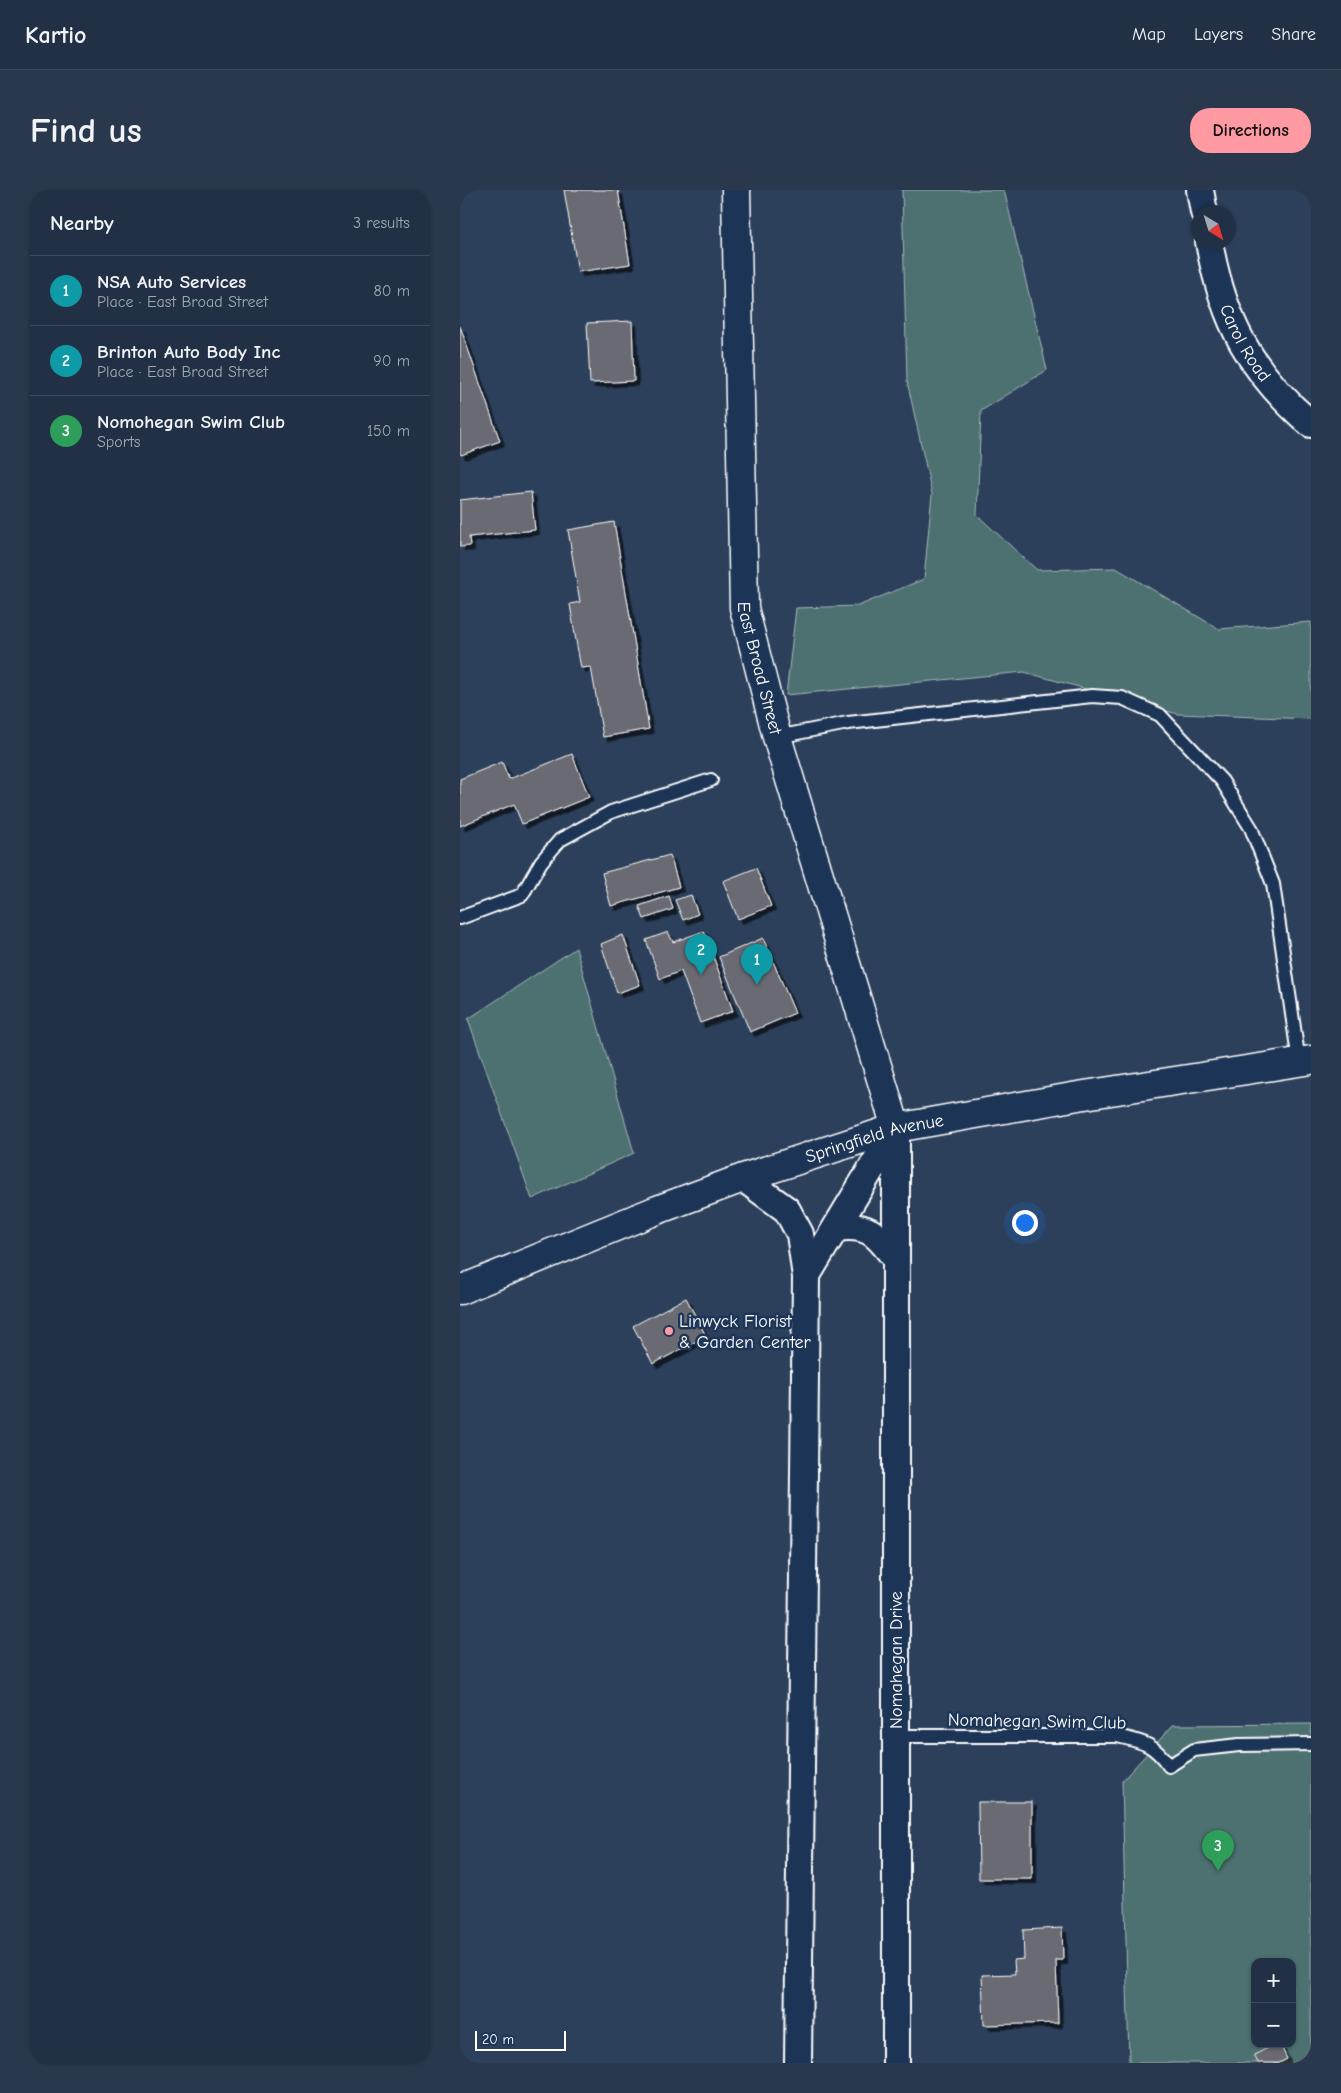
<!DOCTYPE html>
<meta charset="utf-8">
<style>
body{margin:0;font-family:"Comic Neue",sans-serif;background:#29384c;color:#f1f3f6}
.controls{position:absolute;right:15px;bottom:15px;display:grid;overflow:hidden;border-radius:10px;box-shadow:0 1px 4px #0004}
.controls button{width:45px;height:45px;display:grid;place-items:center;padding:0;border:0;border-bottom:1px solid #3e4b5e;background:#213045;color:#f1f3f6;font:25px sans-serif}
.compass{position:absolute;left:731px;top:15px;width:45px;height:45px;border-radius:50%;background:#213045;box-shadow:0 1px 4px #0004;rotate:142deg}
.scale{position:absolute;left:15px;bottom:12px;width:91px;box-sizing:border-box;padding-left:5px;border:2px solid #fff;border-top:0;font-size:14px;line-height:18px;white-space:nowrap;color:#fff;-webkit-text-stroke:4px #1d3557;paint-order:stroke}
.you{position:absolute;left:564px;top:1032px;width:18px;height:18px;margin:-12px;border:4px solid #fff;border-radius:50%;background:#1a73e8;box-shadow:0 0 0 8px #1a73e833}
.badge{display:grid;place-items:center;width:32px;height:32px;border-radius:50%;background:#ff9aa2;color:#fff;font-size:16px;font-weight:700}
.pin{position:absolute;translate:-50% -41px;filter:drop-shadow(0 1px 2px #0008)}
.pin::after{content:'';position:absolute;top:26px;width:18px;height:15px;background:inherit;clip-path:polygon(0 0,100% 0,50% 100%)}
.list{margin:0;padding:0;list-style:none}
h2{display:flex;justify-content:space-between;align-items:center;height:65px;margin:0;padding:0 20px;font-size:21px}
h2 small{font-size:16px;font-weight:400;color:#a2a9b3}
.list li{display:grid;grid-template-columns:32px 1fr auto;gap:15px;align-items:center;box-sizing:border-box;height:70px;padding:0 20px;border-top:1px solid #3e4b5e}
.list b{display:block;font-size:19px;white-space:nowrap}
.list p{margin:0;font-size:16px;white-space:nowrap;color:#a2a9b3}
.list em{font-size:16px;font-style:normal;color:#a2a9b3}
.map{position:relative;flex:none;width:851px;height:1873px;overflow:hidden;border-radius:20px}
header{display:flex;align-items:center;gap:30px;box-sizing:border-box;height:70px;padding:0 25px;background:#213045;border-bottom:1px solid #3e4b5e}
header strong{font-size:24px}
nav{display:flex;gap:28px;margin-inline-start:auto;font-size:18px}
.intro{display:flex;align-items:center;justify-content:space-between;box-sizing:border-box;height:120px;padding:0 30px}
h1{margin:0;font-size:35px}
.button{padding:12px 22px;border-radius:20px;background:#ff9aa2;color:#111;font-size:18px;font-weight:700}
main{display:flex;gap:30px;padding:0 30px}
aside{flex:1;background:#213045;border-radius:20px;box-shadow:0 1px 4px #0004}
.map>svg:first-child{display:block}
.green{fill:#4e7070;stroke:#a6b8b8;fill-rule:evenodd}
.building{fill:#696a72;stroke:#fff;filter:url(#shadow)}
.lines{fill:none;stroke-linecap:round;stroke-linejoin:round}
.lane-casing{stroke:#fff;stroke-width:16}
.street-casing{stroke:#fff;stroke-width:30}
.secondary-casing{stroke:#fff;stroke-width:31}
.lane{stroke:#1d3557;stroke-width:12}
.street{stroke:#1d3557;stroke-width:26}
.secondary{stroke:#1d3557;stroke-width:28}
.poi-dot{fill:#ff9aa2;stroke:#1d3557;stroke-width:2}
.labels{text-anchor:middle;stroke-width:5;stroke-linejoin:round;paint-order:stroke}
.street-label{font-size:18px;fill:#fff;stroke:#1d3557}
.poi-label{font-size:18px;fill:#fff;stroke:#1d3557;text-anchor:start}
</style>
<header>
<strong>Kartio</strong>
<nav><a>Map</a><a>Layers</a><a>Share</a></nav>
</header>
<div class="intro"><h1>Find us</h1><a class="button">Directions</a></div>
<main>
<aside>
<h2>Nearby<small>3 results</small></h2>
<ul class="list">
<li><span class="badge" style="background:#0f9aa8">1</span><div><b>NSA Auto Services</b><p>Place · East Broad Street</p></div><em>80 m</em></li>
<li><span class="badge" style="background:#0f9aa8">2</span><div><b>Brinton Auto Body Inc</b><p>Place · East Broad Street</p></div><em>90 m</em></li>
<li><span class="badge" style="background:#2e9e5b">3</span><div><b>Nomohegan Swim Club</b><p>Sports</p></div><em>150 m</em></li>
</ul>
</aside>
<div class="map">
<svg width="851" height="1873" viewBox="0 0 851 1873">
<defs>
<filter id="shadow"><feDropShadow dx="4.5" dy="4.5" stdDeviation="0" flood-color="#0009"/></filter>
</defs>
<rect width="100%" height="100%" fill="#2c405c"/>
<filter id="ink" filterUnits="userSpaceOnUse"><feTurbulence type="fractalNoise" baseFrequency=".02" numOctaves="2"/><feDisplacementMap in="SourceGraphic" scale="10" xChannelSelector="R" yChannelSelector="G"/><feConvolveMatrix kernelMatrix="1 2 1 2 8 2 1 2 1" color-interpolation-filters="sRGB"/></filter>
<g filter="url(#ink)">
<g class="green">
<polygon points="442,0 544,0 587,180 521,221 517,325 577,380 656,378 759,439 851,432 851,529 718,524 564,482 326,505 336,418 398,416 464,389 472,304 447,191"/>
<polygon points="116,758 174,963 72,1009 8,829"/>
<path d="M 851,1534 L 851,1873 L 669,1873 L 662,1591 L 713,1535 ZM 795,1772 L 832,1772 L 832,1854 L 795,1854 Z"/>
</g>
<g class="building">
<polygon points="104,0 158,0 170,74 118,82"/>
<polygon points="172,131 174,191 130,193 127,133"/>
<polygon points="0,136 40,251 1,265 0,263"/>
<polygon points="71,302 75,340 9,347 10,356 0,357 0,310"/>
<polygon points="154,332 189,539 143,547 131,477 121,478 115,445 110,414 120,412 108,340"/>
<polygon points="112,564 129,607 62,634 54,614 0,636 0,589 42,572 49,589"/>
<polygon points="210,665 219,697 151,716 142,683"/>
<polygon points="296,678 311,716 278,729 263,691"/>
<polygon points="231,705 238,724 223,730 215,710"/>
<polygon points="209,706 213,719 184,729 179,716"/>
<polygon points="244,741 273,821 240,833 221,781 200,789 186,750 208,742 213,752"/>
<polygon points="163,745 180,795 157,803 141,754"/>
<polygon points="303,748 335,823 290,842 259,767"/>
<polygon points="226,1108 246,1146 193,1174 173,1136"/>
<polygon points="518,1612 572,1612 572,1689 519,1689"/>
<polygon points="602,1738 603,1770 596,1770 598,1833 524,1835 522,1785 555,1784 554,1770 564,1769 563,1740"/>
<polygon points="816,1854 820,1854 827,1869 819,1873 798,1873 794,1865"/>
</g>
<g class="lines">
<defs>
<g id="lane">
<polyline points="317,547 388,533 632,506 662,508 700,525 762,591 791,638 813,694 839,872"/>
<polyline points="0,728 62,705 81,672 100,650 151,622 251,590"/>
<path d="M 436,1546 L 657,1546 C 683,1552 693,1553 709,1576 L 734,1560 L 779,1555 L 851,1554"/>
</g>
<g id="street">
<polyline points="740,0 744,22"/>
<path id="s1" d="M 749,52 C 763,130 790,182 851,234"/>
<polyline points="283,988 327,1020 340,1044 346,1087 338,1873"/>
<path d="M 376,1038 C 408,1033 417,1044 435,1068"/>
<polyline points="346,1087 436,938"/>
<polyline points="436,1873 436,938"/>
</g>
<g id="secondary">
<path id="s2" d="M 276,0 L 284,418 L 317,547 L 436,938"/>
<path id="s3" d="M 0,1100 L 197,1020 L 283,988 L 436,938 L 618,906 L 851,870"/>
</g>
</defs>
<use href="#lane" class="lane-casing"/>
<use href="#street" class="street-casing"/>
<use href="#secondary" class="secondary-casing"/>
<use href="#lane" class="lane"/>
<use href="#street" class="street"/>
<use href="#secondary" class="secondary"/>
</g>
</g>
<circle class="poi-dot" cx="209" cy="1141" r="5"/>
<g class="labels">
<g class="street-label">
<text dy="6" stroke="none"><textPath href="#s1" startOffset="108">Carol Road</textPath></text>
<text dy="6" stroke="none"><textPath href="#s2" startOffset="480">East Broad Street</textPath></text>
<text dy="6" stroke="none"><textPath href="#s3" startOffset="442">Springfield Avenue</textPath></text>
<text transform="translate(436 1470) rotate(-90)" y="6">Nomahegan Drive</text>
<text transform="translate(577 1531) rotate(1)" y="6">Nomahegan Swim Club</text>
</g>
<g class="poi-label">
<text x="219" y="1137">Linwyck Florist<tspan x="219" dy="21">&amp; Garden Center</tspan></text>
</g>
</g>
</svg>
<div class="controls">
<button>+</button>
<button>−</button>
</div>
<svg class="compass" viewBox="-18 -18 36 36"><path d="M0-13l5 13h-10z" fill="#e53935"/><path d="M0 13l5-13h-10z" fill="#a2a9b3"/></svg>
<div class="scale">20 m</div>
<div class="you"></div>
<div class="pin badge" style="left:297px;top:795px;background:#0f9aa8">1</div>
<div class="pin badge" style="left:241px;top:785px;background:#0f9aa8">2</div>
<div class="pin badge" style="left:758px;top:1681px;background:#2e9e5b">3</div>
</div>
</main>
